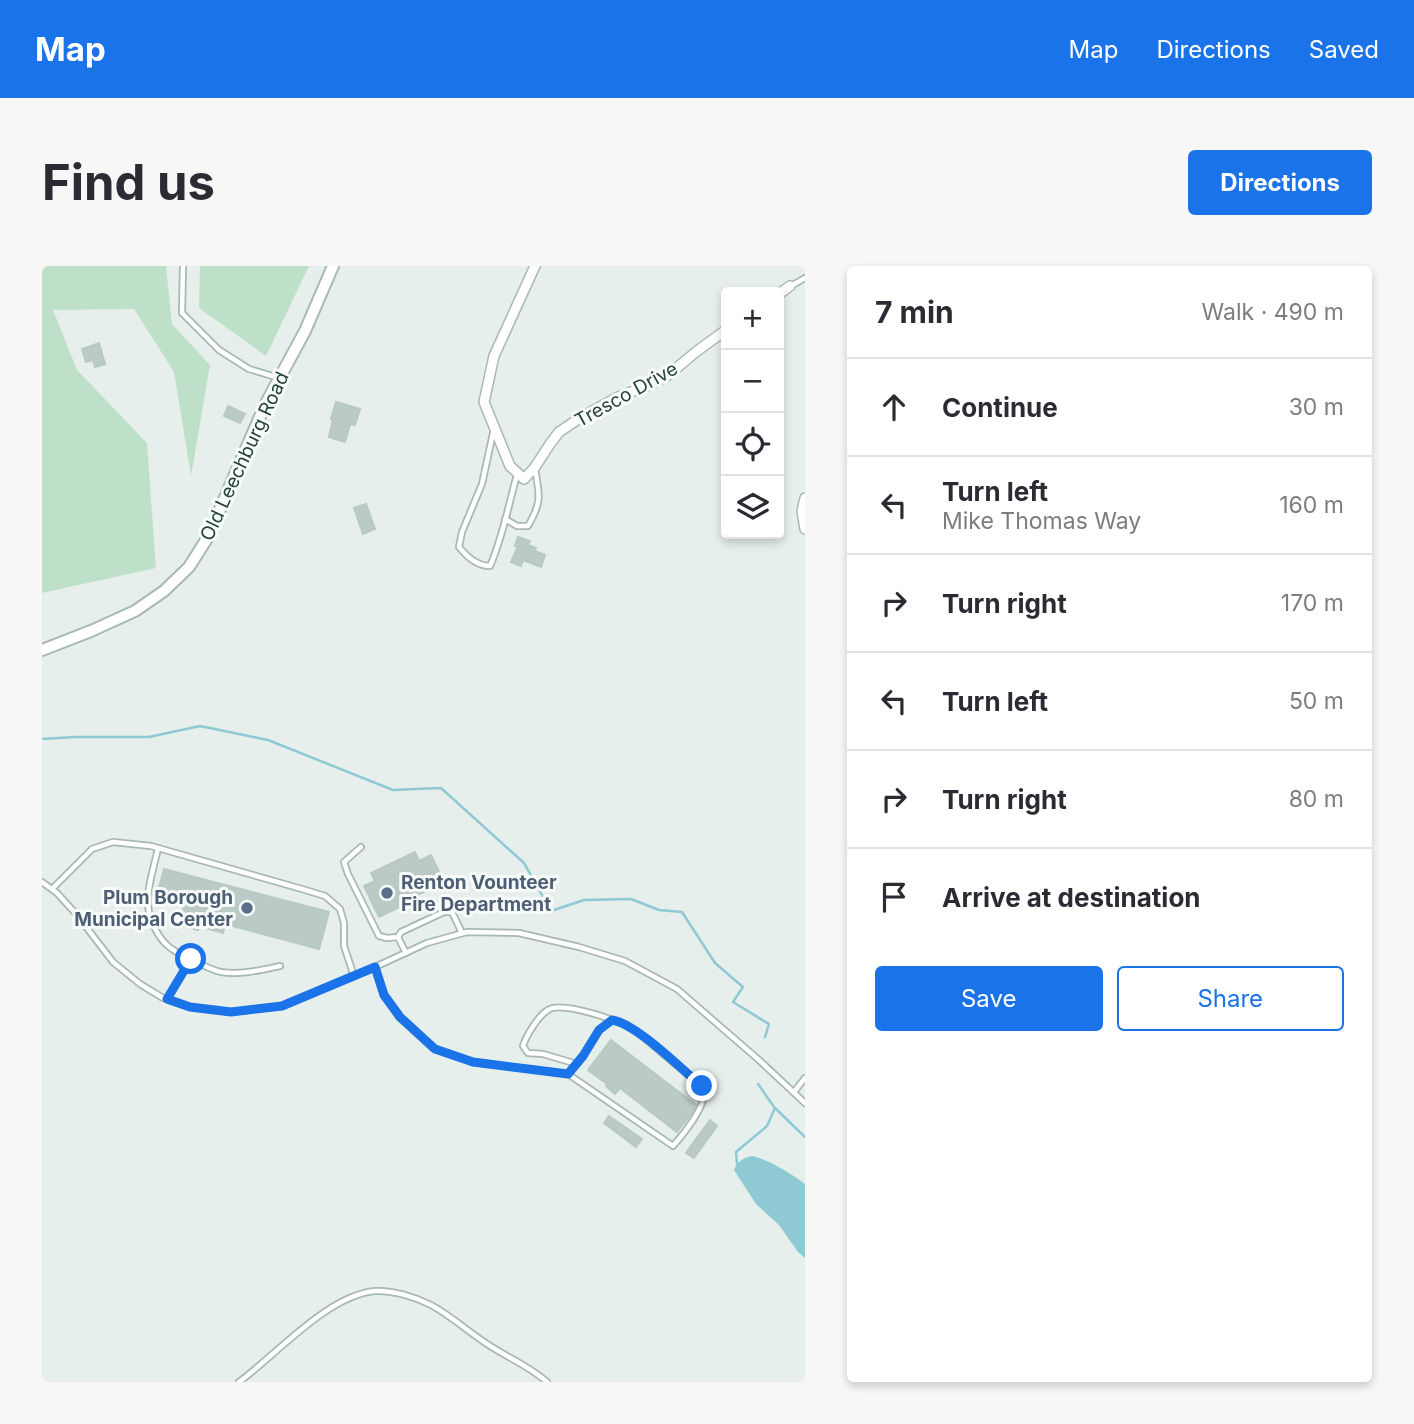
<!DOCTYPE html>
<meta charset="utf-8">
<style>
body{margin:0;font-family:Inter,sans-serif;background:#f7f7f7;color:#2b2b33}
.controls{position:absolute;right:21px;top:21px;display:grid;overflow:hidden;border-radius:7px;box-shadow:0 4px 10px #0003}
.controls button{width:63px;height:63px;display:grid;place-items:center;padding:0;border:0;border-bottom:2px solid #e1e1e2;background:#fff;color:#2b2b33;font:35px sans-serif}
.stop{position:absolute;width:21px;height:21px;margin:-16px;border:5px solid #1a73e8;border-radius:50%;background:#fff}
.stop.end{background:#1a73e8;border-color:#fff;box-shadow:0 2px 7px #0008}
.list{margin:0;padding:0;list-style:none}
h2{display:flex;justify-content:space-between;align-items:center;height:91px;margin:0;padding:0 28px;font-size:30px}
h2 small{font-size:23px;font-weight:400;color:#7c7c81}
.list li{display:grid;grid-template-columns:46px 1fr auto;gap:21px;align-items:center;box-sizing:border-box;height:98px;padding:0 28px;border-top:2px solid #e1e1e2}
.list b{display:block;font-size:26px;white-space:nowrap}
.list p{margin:0;font-size:23px;white-space:nowrap;color:#7c7c81}
.list em{font-size:23px;font-style:normal;color:#7c7c81}
.actions{display:flex;gap:14px;padding:21px 28px}
.actions a{flex:1;padding:16px 0;border:2px solid #1a73e8;border-radius:7px;text-align:center;font-size:24px;color:#1a73e8}
.actions .main{background:#1a73e8;color:#fff}
.icon{flex:none;width:38px;height:38px;fill:none;stroke:currentColor;stroke-width:2;stroke-linecap:round;stroke-linejoin:round}
.map{position:relative;flex:none;width:763px;height:1116px;overflow:hidden;border-radius:7px}
header{display:flex;align-items:center;gap:42px;box-sizing:border-box;height:98px;padding:0 35px;background:#1a73e8;color:#fff}
header strong{font-size:33px}
nav{display:flex;gap:38px;margin-inline-start:auto;font-size:24px}
.intro{display:flex;align-items:center;justify-content:space-between;box-sizing:border-box;height:168px;padding:0 42px}
h1{margin:0;font-size:49px}
.button{padding:18px 32px;border-radius:7px;background:#1a73e8;color:#fff;font-size:24px;font-weight:700}
main{display:flex;gap:42px;padding:0 42px}
aside{flex:1;background:#fff;border-radius:7px;box-shadow:0 4px 10px #0003}
.map>svg:first-child{display:block}
.green{fill:#bfe0c8}
.water{fill:#8ec9d4}
.lines{fill:none;stroke-linecap:round;stroke-linejoin:round}
.stream{stroke:#8ec9d4;stroke-width:2.5}
.building{fill:#bbcac4;stroke:#b8c9c2;stroke-width:2}
.service-casing{stroke:#a8b8b2;stroke-width:8}
.minor-casing{stroke:#a8b8b2;stroke-width:12}
.tertiary-casing{stroke:#a8b8b2;stroke-width:14}
.service{stroke:#fff;stroke-width:4.5}
.minor{stroke:#fff;stroke-width:9}
.tertiary{stroke:#fff;stroke-width:10}
.route{stroke:#1a73e8;stroke-width:9}
.service-dot{fill:#5c6f8a;stroke:#f7fbf9;stroke-width:2.5}
.labels{text-anchor:middle;stroke-width:6;stroke-linejoin:round;paint-order:stroke}
.street-label{font-size:19px;fill:#24423a;stroke:#f7fbf9}
.service-label{font-size:19px;font-weight:bold;fill:#4e5e75;stroke:#f7fbf9;text-anchor:start}
</style>
<header>
<strong>Map</strong>
<nav><a>Map</a><a>Directions</a><a>Saved</a></nav>
</header>
<div class="intro"><h1>Find us</h1><a class="button">Directions</a></div>
<main>
<div class="map">
<svg width="763" height="1116" viewBox="0 0 763 1116">
<rect width="100%" height="100%" fill="#e6efeb"/>
<g class="green">
<polygon points="0,0 124,0 130,58 168,99 149,210 132,106 92,43 11,44 35,104 105,177 114,302 0,327"/>
<polygon points="158,0 267,0 224,90 157,42"/>
</g>
<path class="water" d="M 711,890 C 731,896 746,906 763,918 L 763,992 L 756,986 L 737,959 L 714,938 L 692,904 C 695,895 703,891 711,890 Z"/>
<g class="lines">
<g class="stream">
<polyline points="0,473 33,471 107,471 158,460 226,474 351,524 399,522 482,597 509,645 542,634 589,633 617,644 640,646 673,697 701,721 691,736 727,758 723,771"/>
<polyline points="716,818 732,841 763,871"/>
<polyline points="695,898 694,886 725,860 733,842"/>
</g>
</g>
<g class="building">
<polygon points="57,77 63,98 53,101 51,94 44,96 40,83"/>
<polygon points="294,136 318,143 313,159 308,158 303,176 287,171 291,153 289,153"/>
<polygon points="186,140 203,148 198,157 182,150"/>
<polygon points="324,238 333,263 321,268 312,242"/>
<polygon points="476,271 488,275 486,279 494,282 493,285 503,289 499,301 481,294 479,300 469,296 476,280 473,280"/>
<polygon points="373,586 377,595 389,589 402,616 367,633 354,605 333,615 329,607"/>
<polygon points="122,603 287,646 277,683 183,658 181,667 157,660 156,664 137,659 143,637 115,630"/>
<polygon points="354,605 368,636 337,651 322,620"/>
<polygon points="569,774 655,840 635,866 578,822 573,828 564,820 565,818 546,804"/>
<polygon points="567,850 600,873 594,881 562,857"/>
<polygon points="668,854 675,860 652,892 644,887"/>
</g>
<g class="lines">
<defs>
<g id="service">
<polyline points="141,0 140,47 177,84 207,103 237,112"/>
<polyline points="749,20 763,12"/>
<path d="M 451,167 L 440,218 L 420,266 L 417,281 C 425,291 435,300 448,300 C 461,271 466,240 475,209"/>
<path d="M 463,253 L 475,260 L 486,260 C 501,234 497,229 493,202"/>
<polyline points="319,581 302,596 306,608 337,670 345,672 356,671"/>
<path d="M 116,582 C 112,602 103,626 107,646 C 109,657 117,672 125,679 C 133,687 169,704 179,706 C 199,709 219,704 238,700"/>
<polyline points="0,616 15,627 35,649 71,696 98,718 121,732 148,741 189,746 240,740 333,701 385,677 425,666 477,667 537,681 583,695 635,723 717,794 763,837"/>
<polyline points="10,623 50,583 71,576 109,580 260,623 283,630 298,643 302,657 302,680 312,710"/>
<polyline points="364,687 356,671 359,666 402,646 410,646 420,667"/>
<path d="M 333,701 L 342,729 L 357,751 L 392,783 L 431,796 L 526,808 L 631,880 C 641,869 667,837 661,823 C 659,819 655,816 652,814 L 594,765 L 584,758 L 570,754 L 557,764 L 541,790 L 526,808"/>
<polyline points="125,733 149,693"/>
<path d="M 535,798 L 501,788 L 486,787 L 481,780 C 484,770 496,750 506,744 C 517,736 558,749 570,754"/>
<polyline points="752,826 763,812"/>
<path d="M 197,1116 C 234,1089 286,1029 333,1025 C 351,1024 373,1031 389,1039 C 406,1048 422,1062 438,1073 C 459,1089 485,1098 505,1116"/>
</g>
<g id="minor">
<polyline points="493,0 452,90 442,136 468,200 482,213 493,201 508,178 517,166 538,152 576,131 605,120 625,110 655,85 684,64"/>
<polyline points="737,28 748,20"/>
<polyline points="763,232 760,245 763,263"/>
</g>
<polyline id="tertiary" points="0,384 49,365 93,345 122,325 147,301 166,271 223,139 263,65 291,0"/>
</defs>
<use href="#service" class="service-casing"/>
<use href="#minor" class="minor-casing"/>
<use href="#tertiary" class="tertiary-casing"/>
<use href="#service" class="service"/>
<use href="#minor" class="minor"/>
<use href="#tertiary" class="tertiary"/>
</g>
<g class="lines">
<path class="route" d="M 149,693 L 125,733 L 148,741 L 189,746 L 240,740 L 333,701 L 342,729 L 358,751 L 393,783 L 431,796 L 526,808 L 541,790 L 557,764 L 570,754 C 595,758 639,803 660,820"/>
</g>
<g class="service-dot">
<circle cx="345" cy="627" r="7"/>
<circle cx="205" cy="642" r="7"/>
</g>
<g class="labels">
<g class="street-label">
<text transform="translate(584 128) rotate(-29)" y="7">Tresco Drive</text>
<text transform="translate(202 190) rotate(-65)" y="7">Old Leechburg Road</text>
</g>
<g class="service-label">
<text x="359" y="623">Renton Vounteer<tspan x="359" dy="22">Fire Department</tspan></text>
<text x="191" y="638" text-anchor="end">Plum Borough<tspan x="191" dy="22">Municipal Center</tspan></text>
</g>
</g>
</svg>
<div class="controls">
<button>+</button>
<button>−</button>
<button><svg class="icon" aria-label="locate" viewBox="0 0 24 24"><circle cx="12" cy="12" r="6"/><path d="M12 2v4M12 18v4M2 12h4M18 12h4"/></svg></button>
<button><svg class="icon" aria-label="layers" viewBox="0 0 24 24"><path d="M12 4l9 5-9 5-9-5zM3 14l9 5 9-5"/></svg></button>
</div>
<div class="stop" style="left:149px;top:693px"></div>
<div class="stop end" style="left:660px;top:820px"></div>
</div>
<aside>
<h2>7 min<small>Walk · 490 m</small></h2>
<ul class="list">
<li><svg class="icon" aria-label="ahead" viewBox="0 0 24 24"><path d="M12 20V5M6 11l6-6 6 6"/></svg><div><b>Continue</b></div><em>30 m</em></li>
<li><svg class="icon" aria-label="left" viewBox="0 0 24 24"><path d="M17 20v-9H6M10 6l-5 5 5 5"/></svg><div><b>Turn left</b><p>Mike Thomas Way</p></div><em>160 m</em></li>
<li><svg class="icon" aria-label="right" viewBox="0 0 24 24"><path d="M7 20v-9h11M14 6l5 5-5 5"/></svg><div><b>Turn right</b></div><em>170 m</em></li>
<li><svg class="icon" aria-label="left" viewBox="0 0 24 24"><path d="M17 20v-9H6M10 6l-5 5 5 5"/></svg><div><b>Turn left</b></div><em>50 m</em></li>
<li><svg class="icon" aria-label="right" viewBox="0 0 24 24"><path d="M7 20v-9h11M14 6l5 5-5 5"/></svg><div><b>Turn right</b></div><em>80 m</em></li>
<li><svg class="icon" aria-label="arrive" viewBox="0 0 24 24"><path d="M6 21V4h12l-3 4 3 4H6"/></svg><div><b>Arrive at destination</b></div></li>
</ul>
<div class="actions"><a class="main">Save</a><a>Share</a></div>
</aside>
</main>
